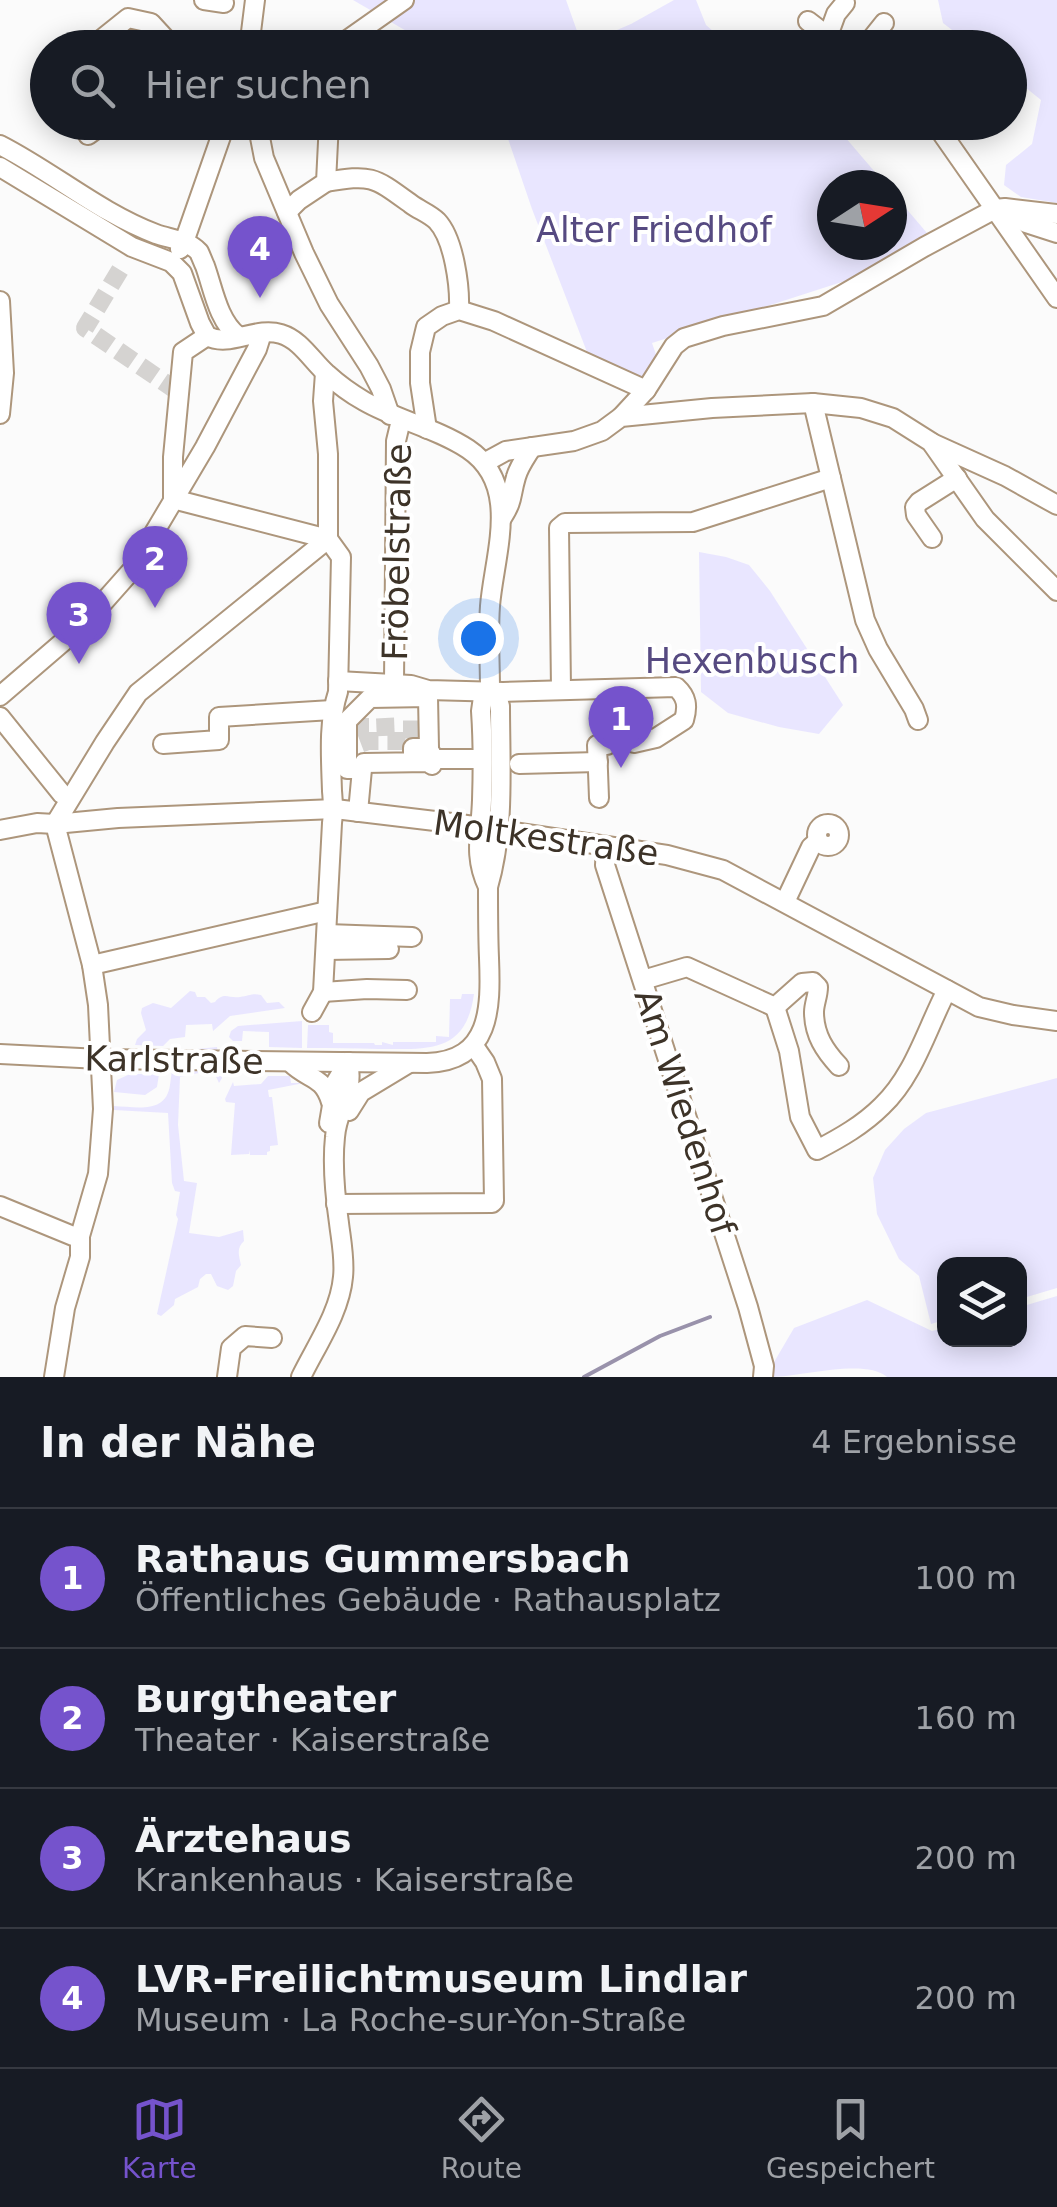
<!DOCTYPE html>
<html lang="de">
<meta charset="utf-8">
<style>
body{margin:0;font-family:"DejaVu Sans",sans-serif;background:#242831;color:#f1f3f6}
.controls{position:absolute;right:30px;bottom:30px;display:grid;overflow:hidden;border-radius:20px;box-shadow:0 5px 25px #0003}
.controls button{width:90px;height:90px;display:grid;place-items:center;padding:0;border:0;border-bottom:2px solid #363941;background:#171b24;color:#f1f3f6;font:50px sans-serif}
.compass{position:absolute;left:817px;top:170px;width:90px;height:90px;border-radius:50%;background:#171b24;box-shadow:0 5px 25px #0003;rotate:78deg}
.you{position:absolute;left:478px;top:638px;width:35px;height:35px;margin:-25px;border:8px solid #fff;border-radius:50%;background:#1a73e8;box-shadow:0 0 0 15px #1a73e833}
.badge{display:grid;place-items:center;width:65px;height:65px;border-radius:50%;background:#7553cc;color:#fff;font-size:32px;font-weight:700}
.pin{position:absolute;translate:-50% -82px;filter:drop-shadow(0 2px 5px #0008)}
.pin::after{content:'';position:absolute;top:52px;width:35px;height:30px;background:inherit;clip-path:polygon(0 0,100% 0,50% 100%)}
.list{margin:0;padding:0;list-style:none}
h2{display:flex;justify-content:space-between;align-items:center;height:130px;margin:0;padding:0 40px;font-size:42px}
h2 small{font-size:32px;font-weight:400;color:#9ea1a6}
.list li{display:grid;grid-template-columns:65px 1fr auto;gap:30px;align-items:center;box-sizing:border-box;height:140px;padding:0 40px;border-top:2px solid #363941}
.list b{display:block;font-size:38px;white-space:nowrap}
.list p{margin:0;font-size:32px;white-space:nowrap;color:#9ea1a6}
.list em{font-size:32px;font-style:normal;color:#9ea1a6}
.icon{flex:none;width:55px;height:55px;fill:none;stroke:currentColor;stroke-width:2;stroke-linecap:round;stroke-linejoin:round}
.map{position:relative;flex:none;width:1057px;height:1377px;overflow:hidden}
.search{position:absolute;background:#171b24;box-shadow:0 5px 25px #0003;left:30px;right:30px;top:30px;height:110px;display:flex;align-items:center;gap:25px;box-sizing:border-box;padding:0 35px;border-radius:55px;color:#9ea1a6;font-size:38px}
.sheet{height:690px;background:#171b24}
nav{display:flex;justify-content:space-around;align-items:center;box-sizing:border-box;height:140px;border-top:2px solid #363941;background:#171b24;font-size:28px;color:#9ea1a6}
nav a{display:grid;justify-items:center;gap:5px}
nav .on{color:#7553cc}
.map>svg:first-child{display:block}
.green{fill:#e9e6ff}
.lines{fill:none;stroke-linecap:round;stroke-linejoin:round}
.stream{stroke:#9992ab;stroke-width:4}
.minor-tunnel{stroke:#d5d3d1;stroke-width:18;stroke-dasharray:18 9;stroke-linecap:butt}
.minor-casing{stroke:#ad967c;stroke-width:22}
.minor{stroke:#fff;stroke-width:18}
.labels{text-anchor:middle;stroke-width:8;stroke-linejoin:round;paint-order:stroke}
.park-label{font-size:35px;fill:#564a81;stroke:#fff}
.street-label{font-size:35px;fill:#3d3328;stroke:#fff}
</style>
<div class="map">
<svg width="1057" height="1377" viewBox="0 0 1057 1377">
<rect width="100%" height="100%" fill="#fbfbfb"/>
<g class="green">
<polygon points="353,0 566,0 582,45 631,24 674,0 696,0 706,25 731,47 434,47"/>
<polygon points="938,0 1057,0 1057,203 1021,197 1004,185 1006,165 1032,144 1041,100 1010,75 1010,48 974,47 943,23"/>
<polygon points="510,122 833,123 886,185 832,185 832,245 892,245 892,192 927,233 848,280 652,343 661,369 639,383 592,365 532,209 506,133 512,131"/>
<polygon points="699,552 726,557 749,565 770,591 843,705 819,734 779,727 728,713 701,692"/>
<path d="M 190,991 L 195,992 L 197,997 L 205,997 L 211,1003 L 215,1002 C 224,991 229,999 240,997 C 249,996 252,993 261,995 L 267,1003 L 279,1002 L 285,1008 L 230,1016 L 213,1031 L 212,1024 L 186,1025 L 185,1037 L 170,1039 L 163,1046 L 135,1045 L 137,1039 L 146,1030 L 141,1013 L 142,1008 L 153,1003 L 171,1008 Z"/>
<path d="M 462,994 L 474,994 C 466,1054 427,1049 379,1049 C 355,1048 331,1048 307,1048 L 308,1025 L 329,1025 L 329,1032 L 333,1033 L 333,1043 L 374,1043 L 375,1045 L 382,1045 L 382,1042 L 393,1045 L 393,1042 L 436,1042 L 436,1036 L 449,1037 L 450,999 L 461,999 Z"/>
<polygon points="302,1021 302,1048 269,1047 269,1032 243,1031 242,1041 233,1041 229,1037 231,1031 238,1026"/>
<path d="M 217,1047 L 222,1078 L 219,1083 L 213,1070 L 180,1077 L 178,1125 L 184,1181 L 197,1183 L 189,1233 L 219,1237 L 243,1230 L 244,1241 C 236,1248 239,1256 241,1265 L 236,1271 L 233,1286 L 228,1290 L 217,1286 L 211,1274 L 206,1274 L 200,1279 L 198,1287 L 175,1299 L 174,1305 L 161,1316 L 157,1314 L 178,1219 L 176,1215 L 180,1192 L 175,1191 L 172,1183 L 168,1113 L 114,1110 L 114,1106 C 137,1107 166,1114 170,1085 C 172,1073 172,1062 177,1051 Z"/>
<polygon points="130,1074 159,1074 157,1087 145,1095 114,1092 117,1080"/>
<polygon points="268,1076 290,1076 291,1083 304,1083 268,1090 269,1097 272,1097 278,1145 270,1146 270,1151 267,1152 267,1155 250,1155 249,1150 249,1154 231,1155 235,1103 226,1102 225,1099 233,1082 234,1086 261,1084"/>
<polygon points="1057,1078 1057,1288 1020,1299 1020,1264 944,1264 944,1320 931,1324 919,1276 899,1259 877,1214 873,1178 885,1150 904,1129 926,1113"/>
<path d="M 1057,1296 L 1057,1377 L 887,1377 C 865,1358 800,1377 771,1377 L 770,1369 L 794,1328 L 867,1300 L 932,1331 L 944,1328 L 944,1340 L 1020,1340 L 1020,1307 Z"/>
</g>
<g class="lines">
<polyline class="stream" points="584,1377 660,1336 710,1317"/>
<g class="minor-tunnel">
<polyline points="120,270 85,328 174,389"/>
<polyline points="360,718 360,744 368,741 412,741 412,717"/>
<polyline points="385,718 386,741"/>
</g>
<defs>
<g id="minor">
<polyline points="204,0 224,3"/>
<polyline points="808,21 843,48"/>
<polyline points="828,36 836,14 845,3"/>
<polyline points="93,46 128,18 151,23 174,48"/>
<polyline points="249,48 255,0"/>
<polyline points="340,48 340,45 404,0"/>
<polyline points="864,48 884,23"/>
<polyline points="257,122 264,158 304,253 329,304 369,366 381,389 390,415"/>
<polyline points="934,122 1057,298"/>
<polyline points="88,135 106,122"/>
<path d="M 0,145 C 53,172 100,213 156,234 C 170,239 188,240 199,252 C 200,254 204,264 205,266 C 213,288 218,321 238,336"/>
<path d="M 0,167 L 132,247 L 171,262 L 182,273 L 200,323 L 207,336 C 230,348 255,326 281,334 C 301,340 312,361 327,374 C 338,384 350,393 364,401 C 397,420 436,428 468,449 C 522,485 494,555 490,606 C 488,634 490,662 490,690 L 483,697 L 481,711 C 483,740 483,770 482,800 C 481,833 473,856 488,887"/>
<path d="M 326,182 C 372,174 374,177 411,204 C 419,210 430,214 437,221 C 454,239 460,286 459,310"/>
<polyline points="1008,210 1026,223 1057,233"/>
<polyline points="287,212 299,200 326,182 329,122"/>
<polyline points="180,249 184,242 226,122"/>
<polyline points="0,301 4,373 0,414"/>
<polyline points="207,336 183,352 173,457 173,499 328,539"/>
<polyline points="813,403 865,620 878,649 914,709 918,720"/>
<polyline points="621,417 646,390 674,346 684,338 723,326 823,306 924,247 995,209 1005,208 1057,214"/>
<polyline points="427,429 420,383 420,352 426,327 442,316 459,310 494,321 646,390"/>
<polyline points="932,443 1005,476 1057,505"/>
<polyline points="484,463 506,451 574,441 602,431 621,417 712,408 813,403 861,408 893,418 931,442 985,519 1057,591"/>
<path d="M 502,518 C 514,499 510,497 516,477 C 519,466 526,457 532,447"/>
<polyline points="932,538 916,515 915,507 919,502 957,478"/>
<path d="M 338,681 L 411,685 L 428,690 L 503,692 L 676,687 C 687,697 688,706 684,720 L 656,738 L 634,743"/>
<polyline points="394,684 396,441 401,420"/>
<polyline points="561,689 559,528 565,523 693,522 831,478"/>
<polyline points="0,696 85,623 132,570 205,447 257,349 262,333"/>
<polygon points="428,697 429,748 413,748 413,753 431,753 432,765 428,762 364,763 362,769 347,769 347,721 370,698"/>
<polyline points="0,717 62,794 69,799"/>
<polyline points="163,744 219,740 219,717 332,710"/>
<polyline points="432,759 482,759"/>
<polyline points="519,764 598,762"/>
<polyline points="599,798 597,745 607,745"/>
<polyline points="358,812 362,769"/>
<circle cx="828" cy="835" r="11"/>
<polyline points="55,824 105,742 138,693 328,539"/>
<polyline points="0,830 37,823 55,824 118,818 335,809 460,824 667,855 723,870 979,1007 1013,1015 1057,1021"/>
<polyline points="606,847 605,865 748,1307 764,1366 763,1377"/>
<polyline points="785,902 811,847 818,841"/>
<polyline points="327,934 412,937"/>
<polyline points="326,950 389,949"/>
<polyline points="92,965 327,911"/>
<path d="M 643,980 L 687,967 L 775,1007 L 802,983 L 813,982 L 818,987 C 818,996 814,1004 814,1012 C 814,1035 825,1051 839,1066"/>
<polyline points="323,992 367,989 407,990"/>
<path d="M 775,1007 L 789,1051 L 800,1117 L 817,1150 C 840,1138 863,1125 882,1106 C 914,1076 927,1028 947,990"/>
<path d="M 312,1012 L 323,992 L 332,823 C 334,811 333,803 332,791 C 331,759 328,722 338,692 L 341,557 L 328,539 L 328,454 L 323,401 L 325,373"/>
<path d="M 0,1054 L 100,1059 L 427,1063 C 491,1061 491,1008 489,958 C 488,935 488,911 488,887 C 505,829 500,766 500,706 L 498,700 L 490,690"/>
<path d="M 291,1063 C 308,1080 323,1075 331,1102"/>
<polyline points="349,1111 361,1092 409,1063"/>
<polyline points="329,1123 336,1082 348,1062"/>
<polyline points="336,1204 492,1203 494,1201 492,1079 485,1062 474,1046"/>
<polyline points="0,1206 73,1236 80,1236"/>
<polyline points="54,1377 65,1308 80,1257 80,1236 98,1174 103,1109 98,1005 92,965 55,824"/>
<polyline points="227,1377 231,1348 245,1336 272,1338"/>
<path d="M 301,1377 C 316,1346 340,1312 343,1277 C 345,1259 341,1240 339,1223 C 335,1195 332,1165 335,1137 C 337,1109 355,1092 348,1062"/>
</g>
</defs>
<use href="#minor" class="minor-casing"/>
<use href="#minor" class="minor"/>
</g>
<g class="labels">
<g class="park-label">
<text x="654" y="242">Alter Friedhof</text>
<text x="752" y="673">Hexenbusch</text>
</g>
<g class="street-label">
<text transform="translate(397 552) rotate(-89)" y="12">Fröbelstraße</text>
<text transform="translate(546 838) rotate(8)" y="12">Moltkestraße</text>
<text transform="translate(174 1060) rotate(1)" y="12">Karlstraße</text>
<text transform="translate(685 1112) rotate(72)" y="12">Am Wiedenhof</text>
</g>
</g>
</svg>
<div class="controls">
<button><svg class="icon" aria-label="layers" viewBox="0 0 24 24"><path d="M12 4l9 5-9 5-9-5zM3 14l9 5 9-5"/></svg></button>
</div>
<svg class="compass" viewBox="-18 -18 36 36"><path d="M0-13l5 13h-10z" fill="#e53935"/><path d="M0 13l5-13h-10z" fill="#9ea1a6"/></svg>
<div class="you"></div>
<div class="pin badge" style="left:621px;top:768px">1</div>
<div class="pin badge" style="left:155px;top:608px">2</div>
<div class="pin badge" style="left:79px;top:664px">3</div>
<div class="pin badge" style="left:260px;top:298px">4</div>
<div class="search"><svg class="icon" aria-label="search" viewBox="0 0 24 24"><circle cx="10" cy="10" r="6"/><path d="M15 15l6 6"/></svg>Hier suchen</div>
</div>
<section class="sheet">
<h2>In der Nähe<small>4 Ergebnisse</small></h2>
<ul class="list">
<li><span class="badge">1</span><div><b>Rathaus Gummersbach</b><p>Öffentliches Gebäude · Rathausplatz</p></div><em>100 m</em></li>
<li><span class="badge">2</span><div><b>Burgtheater</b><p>Theater · Kaiserstraße</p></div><em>160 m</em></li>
<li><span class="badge">3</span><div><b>Ärztehaus</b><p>Krankenhaus · Kaiserstraße</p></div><em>200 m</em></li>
<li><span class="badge">4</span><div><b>LVR-Freilichtmuseum Lindlar</b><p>Museum · La Roche-sur-Yon-Straße</p></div><em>200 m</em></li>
</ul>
</section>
<nav>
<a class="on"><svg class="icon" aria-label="map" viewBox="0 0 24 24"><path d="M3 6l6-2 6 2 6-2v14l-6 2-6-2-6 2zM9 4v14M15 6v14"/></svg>Karte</a>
<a><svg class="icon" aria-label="directions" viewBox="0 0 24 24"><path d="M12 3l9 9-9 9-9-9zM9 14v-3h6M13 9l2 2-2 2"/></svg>Route</a>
<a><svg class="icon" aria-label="saved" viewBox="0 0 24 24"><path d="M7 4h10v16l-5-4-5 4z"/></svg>Gespeichert</a>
</nav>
